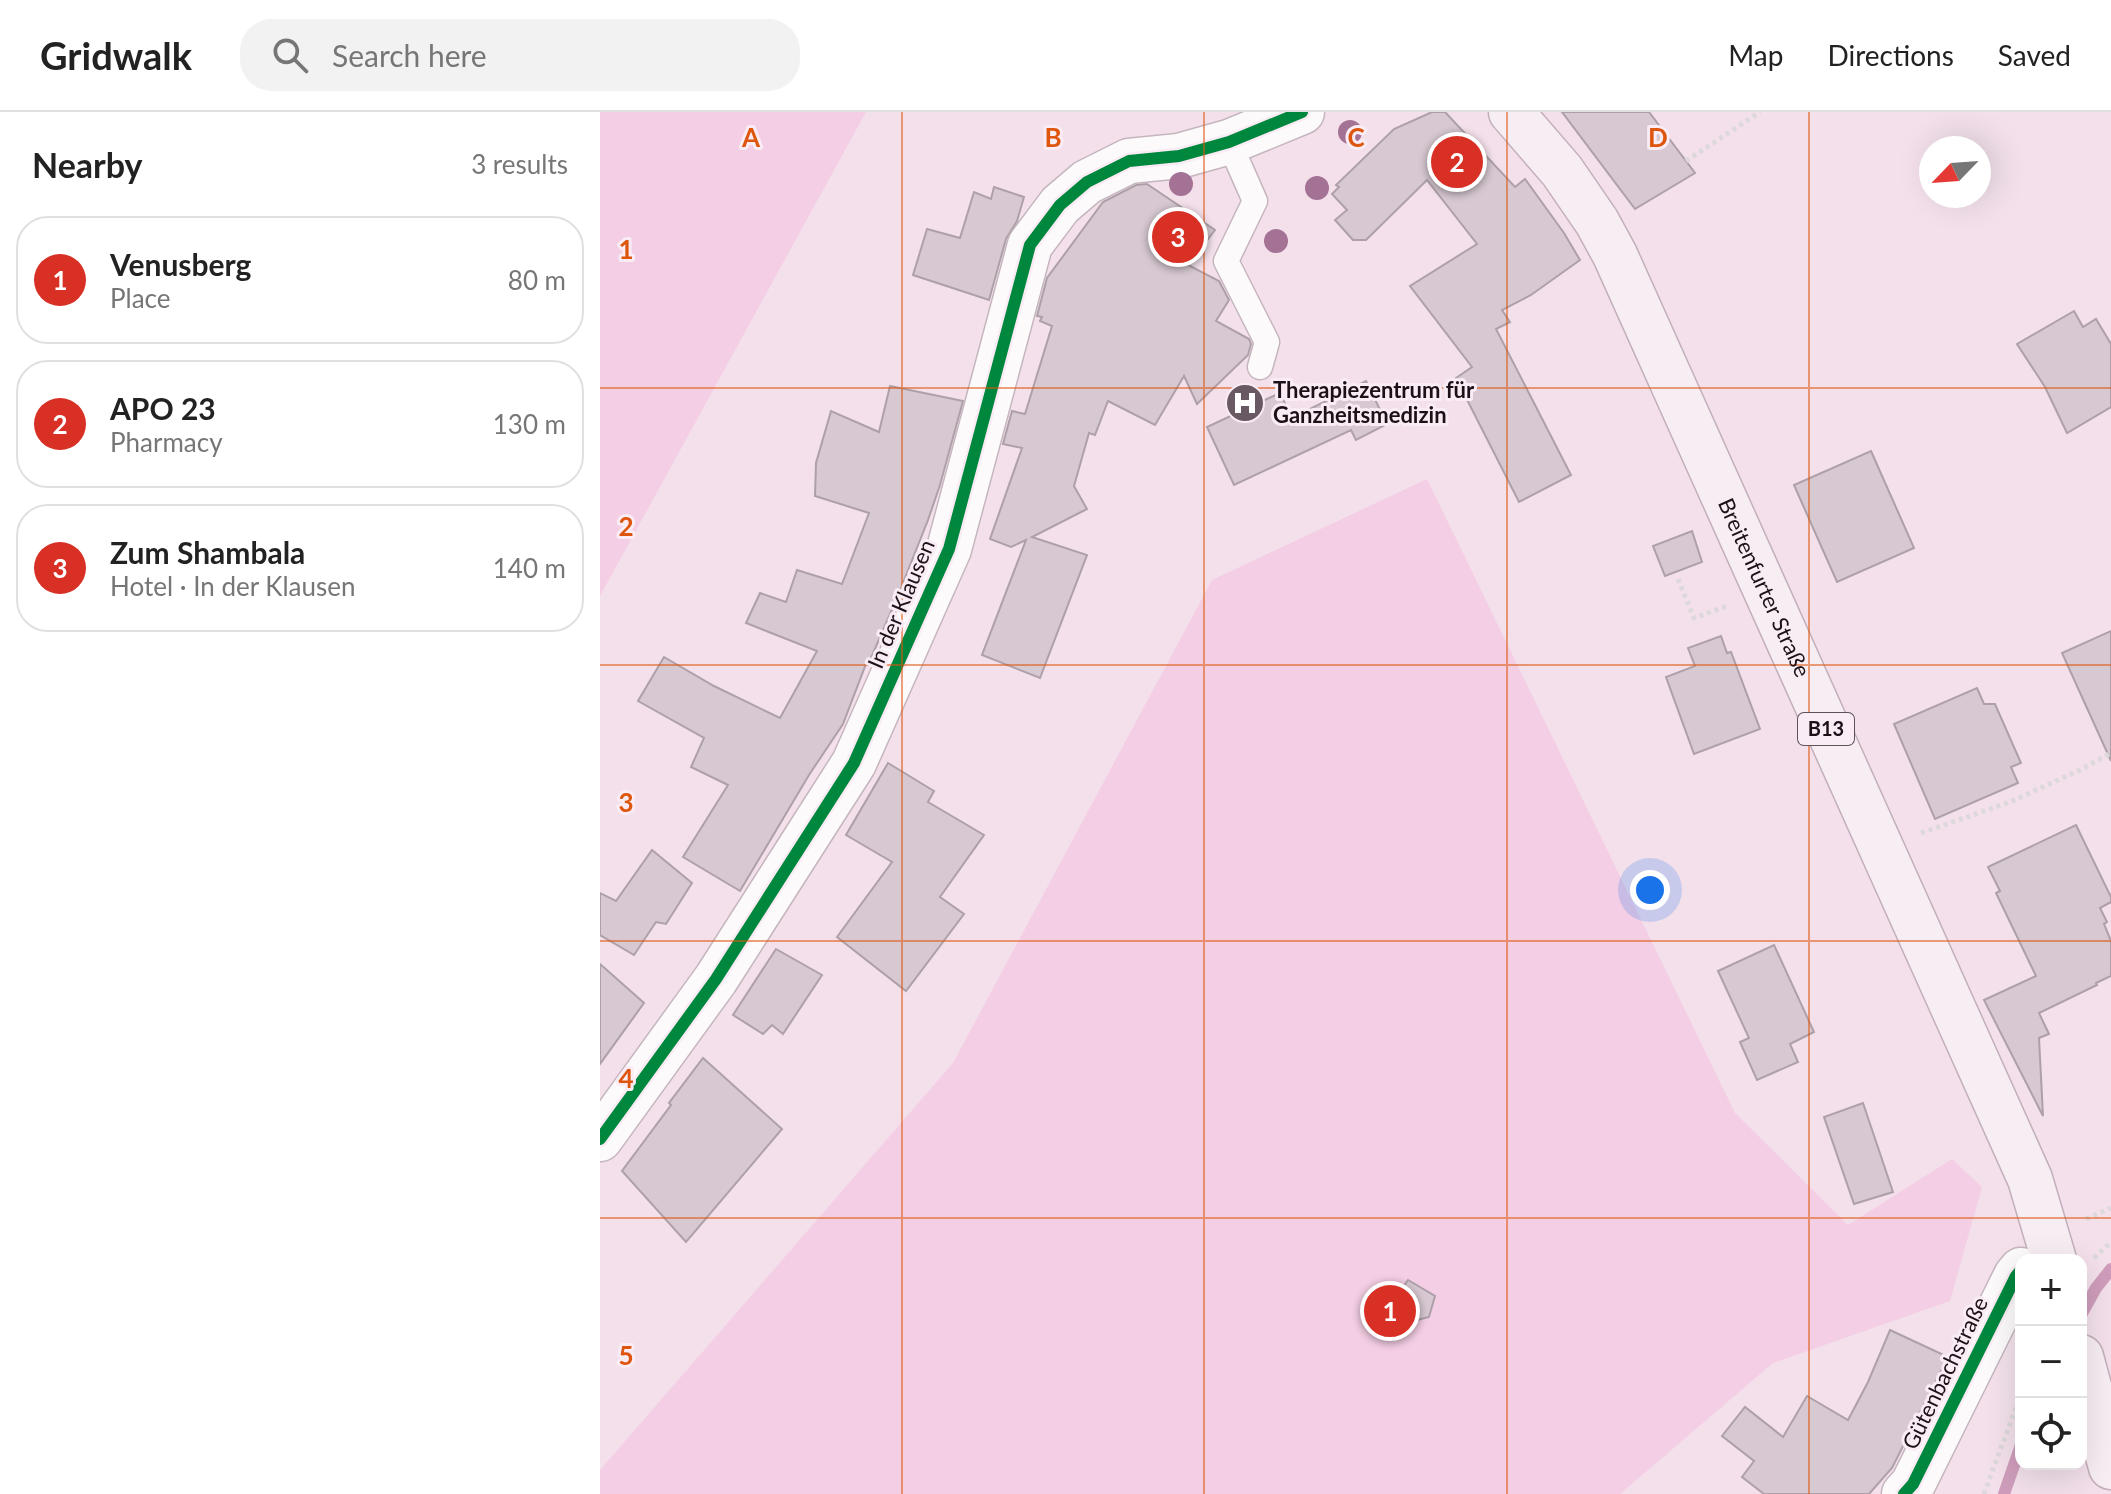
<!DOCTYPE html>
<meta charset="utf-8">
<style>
body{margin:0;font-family:Lato,sans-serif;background:#f2f2f2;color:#222}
.controls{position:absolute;right:24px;bottom:24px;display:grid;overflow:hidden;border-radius:16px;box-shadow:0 8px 32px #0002}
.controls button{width:72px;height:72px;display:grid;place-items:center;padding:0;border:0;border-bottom:2px solid #e0e0e0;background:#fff;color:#222;font:40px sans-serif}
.compass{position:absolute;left:1319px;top:24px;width:72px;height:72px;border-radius:50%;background:#fff;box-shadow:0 8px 32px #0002;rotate:245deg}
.you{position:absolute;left:1050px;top:778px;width:28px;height:28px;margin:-20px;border:6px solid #fff;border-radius:50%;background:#1a73e8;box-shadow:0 0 0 12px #1a73e833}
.badge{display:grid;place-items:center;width:52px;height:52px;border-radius:50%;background:#d93025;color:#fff;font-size:26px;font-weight:700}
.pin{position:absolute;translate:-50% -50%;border:4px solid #fff;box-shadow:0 2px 8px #0006}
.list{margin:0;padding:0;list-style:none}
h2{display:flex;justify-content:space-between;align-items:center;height:104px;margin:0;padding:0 32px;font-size:34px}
h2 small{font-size:26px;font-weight:400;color:#767676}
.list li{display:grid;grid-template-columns:52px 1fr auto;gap:24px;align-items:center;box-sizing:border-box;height:128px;margin:0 16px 16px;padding:0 16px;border:2px solid #e0e0e0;border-radius:32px}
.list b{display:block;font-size:30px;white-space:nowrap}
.list p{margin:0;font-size:26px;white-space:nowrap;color:#767676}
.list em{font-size:26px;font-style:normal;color:#767676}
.icon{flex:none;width:44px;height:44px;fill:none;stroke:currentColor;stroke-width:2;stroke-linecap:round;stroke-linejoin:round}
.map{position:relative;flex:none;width:1511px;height:1382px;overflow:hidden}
header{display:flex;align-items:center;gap:48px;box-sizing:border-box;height:112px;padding:0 40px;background:#fff;border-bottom:2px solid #e0e0e0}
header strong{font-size:38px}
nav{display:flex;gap:44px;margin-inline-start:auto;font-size:28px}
.search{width:560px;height:72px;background:#f2f2f2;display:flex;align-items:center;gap:20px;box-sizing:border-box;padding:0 28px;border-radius:32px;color:#767676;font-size:30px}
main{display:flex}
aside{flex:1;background:#fff}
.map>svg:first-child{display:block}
.green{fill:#f4cee4}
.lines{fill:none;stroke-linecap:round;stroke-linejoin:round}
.stream{stroke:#cf9dbb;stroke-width:12}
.building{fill:#d7c8d1;stroke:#aea0a8;stroke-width:2}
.lane-casing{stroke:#c5b6be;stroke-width:27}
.street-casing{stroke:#c5b6be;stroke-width:47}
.primary-casing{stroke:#c3afbb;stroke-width:47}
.path{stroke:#ddd8db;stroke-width:5;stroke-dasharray:4 4;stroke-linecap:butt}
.lane{stroke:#fdfafc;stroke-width:24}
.street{stroke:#fdfafc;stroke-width:44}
.primary{stroke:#f7eef4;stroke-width:44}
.cycleway-casing{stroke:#faecf4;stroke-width:17}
.cycleway{stroke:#00873e;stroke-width:12}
.tree{fill:#a47294}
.grid{fill:none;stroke:#de550d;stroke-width:2;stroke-opacity:0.55}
.labels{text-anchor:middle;stroke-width:6;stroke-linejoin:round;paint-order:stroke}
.shield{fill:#faecf4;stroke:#5f535a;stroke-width:2}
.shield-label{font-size:20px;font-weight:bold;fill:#1d1118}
.poi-label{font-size:22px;font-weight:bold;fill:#1d1118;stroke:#faecf4;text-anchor:start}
.street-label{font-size:22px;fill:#1d1118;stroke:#faecf4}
.grid-label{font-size:26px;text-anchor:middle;font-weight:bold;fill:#de550d;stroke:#faecf4;stroke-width:6;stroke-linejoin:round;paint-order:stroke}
</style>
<header>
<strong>Gridwalk</strong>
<div class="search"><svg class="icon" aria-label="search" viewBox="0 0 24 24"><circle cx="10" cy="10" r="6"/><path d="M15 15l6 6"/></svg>Search here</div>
<nav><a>Map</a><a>Directions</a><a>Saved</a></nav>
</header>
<main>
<aside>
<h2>Nearby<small>3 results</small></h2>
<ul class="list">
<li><span class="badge">1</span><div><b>Venusberg</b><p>Place</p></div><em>80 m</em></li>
<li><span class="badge">2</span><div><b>APO 23</b><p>Pharmacy</p></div><em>130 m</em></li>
<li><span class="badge">3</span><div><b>Zum Shambala</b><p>Hotel · In der Klausen</p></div><em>140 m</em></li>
</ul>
</aside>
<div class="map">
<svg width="1511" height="1382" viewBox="0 0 1511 1382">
<rect width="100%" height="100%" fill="#f3e0eb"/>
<g class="green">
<polygon points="0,0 266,0 0,484"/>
<polygon points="827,367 1135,1001 1248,1113 1352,1047 1382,1075 1350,1189 1173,1251 1020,1382 0,1382 0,1358 353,951 612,468"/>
</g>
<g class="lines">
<g class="stream">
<polyline points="1481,1203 1496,1176 1511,1157"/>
<polyline points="1404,1382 1421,1333"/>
</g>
</g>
<g class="building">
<polygon points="832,0 845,0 915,75 925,67 964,121 980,148 931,183 902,198 910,210 896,217 971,363 919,390 856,266 872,255 810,174 877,132 827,68 766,128 753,128 735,108 747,98 732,82 739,75 736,73 794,17"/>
<polygon points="962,0 1049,0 1095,61 1035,97"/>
<polygon points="547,72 615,118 588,153 619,169 629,188 616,209 649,227 651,232 648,243 597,292 584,264 555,313 508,289 495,323 489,321 474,374 487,397 432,425 487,443 440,566 382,543 426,428 411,435 390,427 422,336 403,332 412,299 425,302 452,214 440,209 442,205 437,204 447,166 503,90 536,73"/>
<polygon points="394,75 424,85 417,109 406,127 389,188 313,163 327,117 360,126 374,80 391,87"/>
<polygon points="1474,199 1483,215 1496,207 1511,232 1511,295 1467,321 1445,275 1417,232"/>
<polygon points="766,269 787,312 756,328 751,318 634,373 607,315 680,281 692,306"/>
<polygon points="290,274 363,289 340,373 328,408 297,486 268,553 266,552 243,612 209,663 140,779 83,745 128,673 91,655 104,626 38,589 64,545 114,574 180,606 217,539 146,511 160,481 186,490 197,458 242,472 269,401 215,384 216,351 231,299 279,320"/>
<polygon points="1271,339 1314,436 1237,470 1194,373"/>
<polygon points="1092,419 1102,450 1065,464 1053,434"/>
<polygon points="1511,519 1511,649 1462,541"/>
<polygon points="1121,524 1127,541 1131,540 1160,617 1094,642 1066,565 1095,554 1088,536"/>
<polygon points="1377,576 1384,592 1395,592 1421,651 1411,655 1418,671 1335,707 1294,612"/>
<polygon points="288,651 334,679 328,690 384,723 340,785 364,802 306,879 237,825 292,750 246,723"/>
<polygon points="1476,713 1511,785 1511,790 1500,796 1507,810 1504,812 1511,829 1511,864 1496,871 1497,873 1439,901 1449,922 1439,926 1443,1004 1384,888 1436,864 1396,781 1400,779 1388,755"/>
<polygon points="52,738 92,771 66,812 56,810 34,843 0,823 0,781 16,789"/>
<polygon points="1174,833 1214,920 1190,932 1198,950 1157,968 1140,930 1149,926 1118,859"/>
<polygon points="176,837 222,863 183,922 172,913 163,922 133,903"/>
<polygon points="0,852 44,891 0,952"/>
<polygon points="103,946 182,1017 86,1130 22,1059 71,993 69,991"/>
<polygon points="1263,991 1293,1080 1254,1092 1224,1005"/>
<polygon points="808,1168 835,1184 829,1205 809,1210 794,1188"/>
<polygon points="1290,1218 1348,1245 1292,1356 1269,1382 1164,1382 1142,1365 1154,1349 1122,1324 1145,1295 1183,1325 1207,1284 1248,1308 1268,1270"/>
</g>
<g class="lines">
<defs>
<polyline id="lane" points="629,30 655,89 626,149 667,230 660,255"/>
<g id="street">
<polyline points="0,1027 116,867 254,651 349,437 430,133 460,93 487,70 529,49 579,44 629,30 702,0"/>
<polyline points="1304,1382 1313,1372 1416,1164 1421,1158"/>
</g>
<g id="primary">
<path id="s1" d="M 911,0 L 962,59 L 997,110 L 1015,143 L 1430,1067 L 1454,1148"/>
<polyline points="1481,1245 1511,1355"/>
</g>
</defs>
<use href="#lane" class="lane-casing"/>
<use href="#street" class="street-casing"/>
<use href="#primary" class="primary-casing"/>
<g class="path">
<polyline points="1086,49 1160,0"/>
<polyline points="1078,467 1094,506 1127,494"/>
<polyline points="1321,721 1410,690 1480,658 1511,641"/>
<polyline points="1486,1107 1511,1096"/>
<polyline points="1494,1146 1511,1130"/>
<polyline points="1384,1382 1421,1282"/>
</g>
<use href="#lane" class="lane"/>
<use href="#street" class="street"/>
<use href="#primary" class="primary"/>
<defs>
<g id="cycleway">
<polyline points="0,1027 116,867 254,651 349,437 430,133 460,93 487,70 529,49 579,44 629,30 702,0"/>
<polyline points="1304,1382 1313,1372 1416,1164 1421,1158"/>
</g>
</defs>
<use href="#cycleway" class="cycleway-casing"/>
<use href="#cycleway" class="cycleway"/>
</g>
<g class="tree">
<circle cx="750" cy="20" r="12"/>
<circle cx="581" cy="72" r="12"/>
<circle cx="717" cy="76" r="12"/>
<circle cx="676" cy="129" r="12"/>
</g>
<path class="grid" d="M 302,0 L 302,1382M 604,0 L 604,1382M 907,0 L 907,1382M 1209,0 L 1209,1382M 0,276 L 1511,276M 0,553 L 1511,553M 0,829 L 1511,829M 0,1106 L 1511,1106"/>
<defs>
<symbol id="hospital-disc" viewBox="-11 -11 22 22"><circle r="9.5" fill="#685962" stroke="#faecf4"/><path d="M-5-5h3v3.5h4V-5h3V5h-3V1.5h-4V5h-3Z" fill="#fff"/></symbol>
</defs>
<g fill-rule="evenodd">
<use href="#hospital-disc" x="623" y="269" width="44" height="44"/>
</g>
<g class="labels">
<rect class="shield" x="1198" y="601" width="56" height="32" rx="6"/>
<g class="shield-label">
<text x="1226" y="624">B13</text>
</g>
<g class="poi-label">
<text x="673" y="286">Therapiezentrum für<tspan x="673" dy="25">Ganzheitsmedizin</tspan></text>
</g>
<g class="street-label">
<text dy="8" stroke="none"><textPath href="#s1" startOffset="542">Breitenfurter Straße</textPath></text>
<text transform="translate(301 492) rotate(-67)" y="8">In der Klausen</text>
<text transform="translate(1345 1261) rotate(-64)" y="8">Gütenbachstraße</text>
</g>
</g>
<g class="grid-label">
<text x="151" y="35">A</text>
<text x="453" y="35">B</text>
<text x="756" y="35">C</text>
<text x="1058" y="35">D</text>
<text x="26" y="147">1</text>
<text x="26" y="424">2</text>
<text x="26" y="700">3</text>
<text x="26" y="976">4</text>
<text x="26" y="1253">5</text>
</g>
</svg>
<div class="controls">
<button>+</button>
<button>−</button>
<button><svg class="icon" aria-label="locate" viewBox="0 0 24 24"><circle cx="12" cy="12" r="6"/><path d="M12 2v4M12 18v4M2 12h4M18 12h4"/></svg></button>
</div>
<svg class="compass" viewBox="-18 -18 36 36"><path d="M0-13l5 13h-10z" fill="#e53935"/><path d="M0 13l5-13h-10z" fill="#767676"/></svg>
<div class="you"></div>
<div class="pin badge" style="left:790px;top:1199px">1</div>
<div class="pin badge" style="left:857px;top:50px">2</div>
<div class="pin badge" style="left:578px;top:125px">3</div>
</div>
</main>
